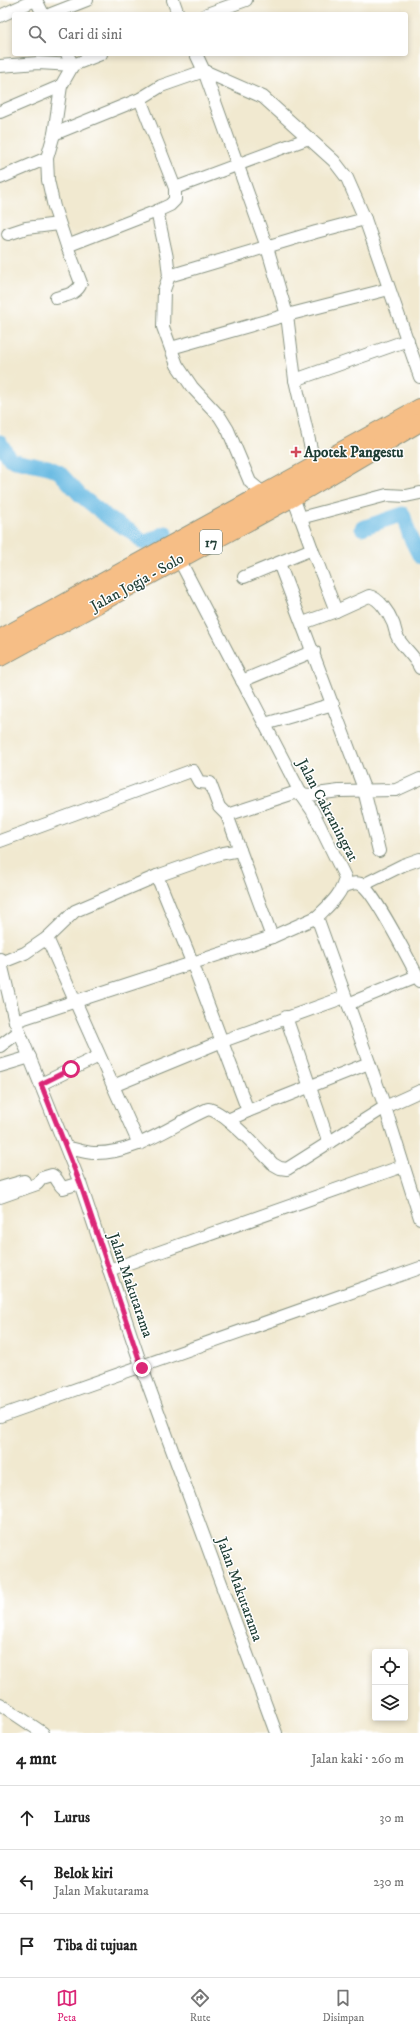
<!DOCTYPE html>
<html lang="id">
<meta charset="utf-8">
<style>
body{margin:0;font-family:"IM FELL DW Pica",serif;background:#f6f6f6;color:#222}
.controls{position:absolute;right:12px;bottom:12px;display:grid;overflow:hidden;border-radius:4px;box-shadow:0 2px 6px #0003}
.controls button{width:36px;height:36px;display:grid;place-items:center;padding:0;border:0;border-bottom:1px solid #e0e0e0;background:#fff;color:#222;font:20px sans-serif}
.stop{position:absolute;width:12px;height:12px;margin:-9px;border:3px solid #db2777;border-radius:50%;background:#fff}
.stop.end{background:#db2777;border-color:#fff;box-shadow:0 1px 4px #0008}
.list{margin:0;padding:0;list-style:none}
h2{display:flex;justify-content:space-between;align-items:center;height:52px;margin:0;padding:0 16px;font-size:17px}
h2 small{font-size:13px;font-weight:400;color:#767676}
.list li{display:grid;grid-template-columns:26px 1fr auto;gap:12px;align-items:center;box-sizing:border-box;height:64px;padding:0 16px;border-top:1px solid #e0e0e0}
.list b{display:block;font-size:15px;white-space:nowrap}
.list p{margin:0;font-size:13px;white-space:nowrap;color:#767676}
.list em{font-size:13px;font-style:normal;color:#767676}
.icon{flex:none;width:22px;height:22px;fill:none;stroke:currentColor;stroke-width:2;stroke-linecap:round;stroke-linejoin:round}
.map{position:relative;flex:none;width:420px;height:1733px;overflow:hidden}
.search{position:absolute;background:#fff;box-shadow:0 2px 6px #0003;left:12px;right:12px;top:12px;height:44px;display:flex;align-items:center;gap:10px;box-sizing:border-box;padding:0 14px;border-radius:4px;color:#767676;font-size:15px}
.sheet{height:244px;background:#fff}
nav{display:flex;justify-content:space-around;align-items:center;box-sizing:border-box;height:56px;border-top:1px solid #e0e0e0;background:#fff;font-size:11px;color:#767676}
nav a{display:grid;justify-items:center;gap:2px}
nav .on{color:#db2777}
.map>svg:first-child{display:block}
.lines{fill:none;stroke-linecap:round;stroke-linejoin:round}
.river{stroke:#66b9e2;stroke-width:15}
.minor-casing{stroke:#889382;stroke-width:14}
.highway-casing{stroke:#889382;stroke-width:20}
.minor{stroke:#fff;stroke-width:12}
.highway{stroke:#f6be86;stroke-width:18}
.route{stroke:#db2777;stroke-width:5}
.poi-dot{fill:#d1495b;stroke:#fff;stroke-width:1.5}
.labels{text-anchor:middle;stroke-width:3;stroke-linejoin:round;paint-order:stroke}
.shield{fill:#fff;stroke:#627771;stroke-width:1}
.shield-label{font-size:14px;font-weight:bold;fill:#1f3d34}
.poi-label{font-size:15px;font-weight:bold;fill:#1f3d34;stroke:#fff;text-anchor:start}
.street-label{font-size:15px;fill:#1f3d34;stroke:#fff}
</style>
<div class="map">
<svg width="420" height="1733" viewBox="0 0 420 1733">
<rect width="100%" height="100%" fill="#fff"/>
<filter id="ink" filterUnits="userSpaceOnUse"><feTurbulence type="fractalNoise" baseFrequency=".025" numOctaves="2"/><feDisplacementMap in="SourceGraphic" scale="8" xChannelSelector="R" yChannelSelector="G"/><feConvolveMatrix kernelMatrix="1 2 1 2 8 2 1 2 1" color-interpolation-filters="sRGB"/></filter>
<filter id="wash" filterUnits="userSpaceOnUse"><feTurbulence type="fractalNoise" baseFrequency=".012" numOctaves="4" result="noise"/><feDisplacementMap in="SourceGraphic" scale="16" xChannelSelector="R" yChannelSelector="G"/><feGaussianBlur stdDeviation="0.9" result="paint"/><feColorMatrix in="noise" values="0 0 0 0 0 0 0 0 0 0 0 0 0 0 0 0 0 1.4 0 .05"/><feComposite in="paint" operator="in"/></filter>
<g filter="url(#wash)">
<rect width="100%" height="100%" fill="#f1e9d0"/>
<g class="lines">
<g class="river">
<polyline points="0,442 10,459 48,467 59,472 80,495 111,520 132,532 144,543 166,533"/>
<polyline points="362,528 403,514 410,537 420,557"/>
</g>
</g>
</g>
<g filter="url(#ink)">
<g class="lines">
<defs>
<g id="minor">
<polyline points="36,0 43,14"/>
<polyline points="173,0 178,14"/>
<polyline points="51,14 87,0"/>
<polyline points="207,14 246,0"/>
<polyline points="0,16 35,0"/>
<polyline points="67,54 73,65 61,86 54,134 47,158 48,180 54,207 67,246"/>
<polyline points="196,54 204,71 267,247 287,315 295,380 315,466"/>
<polyline points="0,66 38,63 73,65 101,54"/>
<polyline points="0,112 61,86"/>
<polyline points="54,134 140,99 161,86 204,71 263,97 334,161 347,178 365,219 420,377"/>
<polyline points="0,178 47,158"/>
<polyline points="175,188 309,138"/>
<polyline points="157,211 167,258 169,276 164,290 163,327 177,365 192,387 220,417 228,430 250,482 269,498"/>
<polyline points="8,234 26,228 59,224"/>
<polyline points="169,276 316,232 365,219"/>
<path d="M 56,298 C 67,295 77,294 81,283 L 67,246 L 157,211 L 170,205 L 175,200 L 175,188 L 140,99"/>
<polyline points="171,348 287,315 389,289"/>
<polyline points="295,380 408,340"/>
<polyline points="300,518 387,495 406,496 420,493"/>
<polyline points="312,549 336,611"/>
<path d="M 179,559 L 301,794 L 312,810 L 345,877 C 343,894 328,906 317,917 L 385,1107 L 420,1218"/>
<polyline points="279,563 363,786 379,851"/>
<polyline points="244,577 312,549 293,497"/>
<path d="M 303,623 L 336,611 L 369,596 C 379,598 389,613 393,623 C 395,627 395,633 398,638 C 404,649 415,656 420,668"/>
<polyline points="242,681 314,651"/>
<polyline points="265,724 333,704"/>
<polyline points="0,841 191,771 193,771 199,782 210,783 219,807 227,815"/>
<polyline points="240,850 272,937"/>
<polyline points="157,876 192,962 248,1111"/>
<polyline points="363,885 403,865 420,859"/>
<path d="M 344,886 C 349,885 357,881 362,885 C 375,893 411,964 420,981"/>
<polyline points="47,938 139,1144"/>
<polyline points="0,959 15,1021 80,1183 142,1368 276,1733"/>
<polyline points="0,963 25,953 47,938 75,911 157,876 219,854 240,850 227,815 294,793 309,795 339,791 396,790 420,779"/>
<polyline points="348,1004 417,976"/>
<polyline points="286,1017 329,1143"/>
<polyline points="15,1021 272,937 317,917"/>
<polyline points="0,1046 19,1032"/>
<polyline points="0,1066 30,1057"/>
<polyline points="41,1084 99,1056"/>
<polyline points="113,1086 220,1042 345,997"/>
<polyline points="228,1120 248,1111 369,1063"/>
<path d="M 66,1147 C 75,1149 85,1153 94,1153 C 136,1154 171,1125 208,1109 C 225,1111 260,1151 273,1164 L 280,1168 L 287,1169 L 385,1107 L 420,1091"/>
<polyline points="0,1188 24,1181"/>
<path d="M 0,1197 L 37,1184 L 42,1178 L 52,1175 C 58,1178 58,1184 63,1188 L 80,1183"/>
<polyline points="109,1270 403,1166"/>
<polyline points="0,1416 420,1268"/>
<polyline points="0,1704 43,1733"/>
</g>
<g id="highway">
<polyline points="0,639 420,408"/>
<polyline points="0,657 293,497 420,422"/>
</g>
</defs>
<use href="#minor" class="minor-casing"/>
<use href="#highway" class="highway-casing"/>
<use href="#minor" class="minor"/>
<use href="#highway" class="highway"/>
</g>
</g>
<g class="lines" filter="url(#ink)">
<polyline class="route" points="71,1069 41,1084 80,1183 142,1368"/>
</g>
<path class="poi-dot" d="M294 446h4v4h4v4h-4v4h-4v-4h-4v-4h4z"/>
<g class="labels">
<rect class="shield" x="200" y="530" width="22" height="24" rx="3"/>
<g class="shield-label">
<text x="211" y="547">17</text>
</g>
<g class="poi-label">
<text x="304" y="457">Apotek Pangestu</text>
</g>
<g class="street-label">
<text transform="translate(137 582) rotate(-29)" y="5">Jalan Jogja - Solo</text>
<text transform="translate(328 810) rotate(62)" y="5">Jalan Cakraningrat</text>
<text transform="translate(131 1285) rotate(71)" y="5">Jalan Makutarama</text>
<text transform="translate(240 1589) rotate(70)" y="5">Jalan Makutarama</text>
</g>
</g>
</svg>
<div class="controls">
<button><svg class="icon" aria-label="locate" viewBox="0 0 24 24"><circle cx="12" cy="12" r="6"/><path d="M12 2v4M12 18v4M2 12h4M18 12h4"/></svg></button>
<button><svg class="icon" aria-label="layers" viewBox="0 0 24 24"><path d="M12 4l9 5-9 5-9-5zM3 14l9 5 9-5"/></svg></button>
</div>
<div class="stop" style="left:71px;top:1069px"></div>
<div class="stop end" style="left:142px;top:1368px"></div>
<div class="search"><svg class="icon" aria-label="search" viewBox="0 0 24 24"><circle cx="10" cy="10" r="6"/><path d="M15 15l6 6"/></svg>Cari di sini</div>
</div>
<section class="sheet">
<h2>4 mnt<small>Jalan kaki · 260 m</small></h2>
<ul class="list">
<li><svg class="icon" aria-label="ahead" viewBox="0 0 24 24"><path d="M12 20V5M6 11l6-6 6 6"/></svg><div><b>Lurus</b></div><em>30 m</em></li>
<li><svg class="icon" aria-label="left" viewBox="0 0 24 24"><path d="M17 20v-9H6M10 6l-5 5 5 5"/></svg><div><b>Belok kiri</b><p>Jalan Makutarama</p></div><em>230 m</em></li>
<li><svg class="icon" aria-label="arrive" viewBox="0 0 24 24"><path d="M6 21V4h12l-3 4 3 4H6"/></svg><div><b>Tiba di tujuan</b></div></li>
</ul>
</section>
<nav>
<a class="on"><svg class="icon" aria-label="map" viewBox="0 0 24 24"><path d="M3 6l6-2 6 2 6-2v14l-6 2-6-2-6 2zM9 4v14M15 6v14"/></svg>Peta</a>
<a><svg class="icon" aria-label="directions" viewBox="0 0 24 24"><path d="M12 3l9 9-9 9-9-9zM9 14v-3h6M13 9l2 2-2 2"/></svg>Rute</a>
<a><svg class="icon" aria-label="saved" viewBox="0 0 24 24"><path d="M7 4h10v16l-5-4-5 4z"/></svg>Disimpan</a>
</nav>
